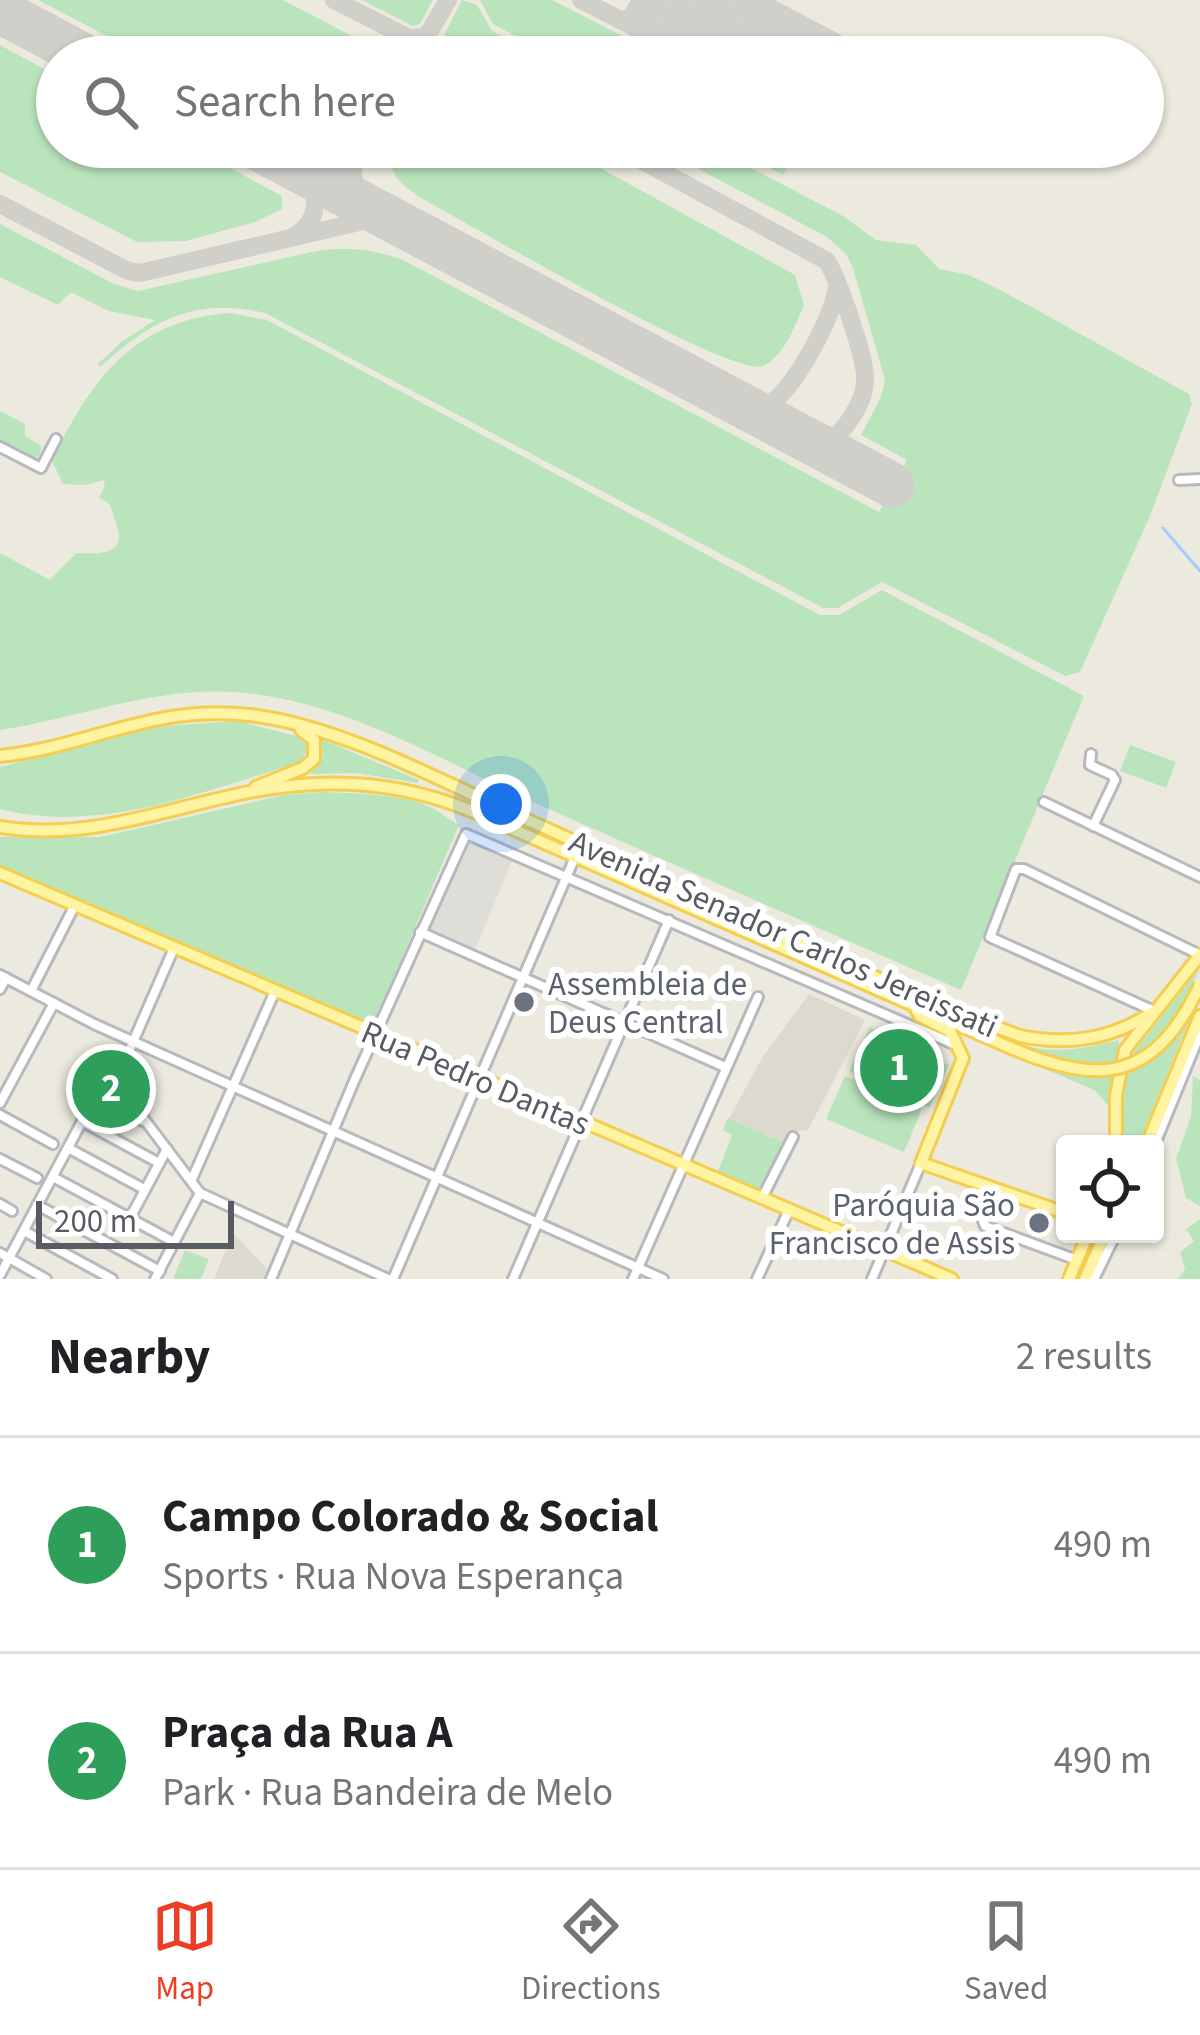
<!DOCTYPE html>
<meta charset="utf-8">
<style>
body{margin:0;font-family:"Source Sans 3",sans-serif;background:#f2f2f2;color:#202124}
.controls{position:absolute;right:36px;bottom:36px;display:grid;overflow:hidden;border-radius:12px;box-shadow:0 3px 9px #0004}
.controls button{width:108px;height:108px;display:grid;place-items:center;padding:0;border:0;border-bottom:3px solid #e0e0e0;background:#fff;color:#202124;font:60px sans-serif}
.scale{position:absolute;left:36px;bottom:30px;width:198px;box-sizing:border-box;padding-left:12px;border:6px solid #585b61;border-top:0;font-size:33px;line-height:42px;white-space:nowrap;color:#585b61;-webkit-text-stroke:9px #fff;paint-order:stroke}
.you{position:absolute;left:501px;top:804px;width:42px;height:42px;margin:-30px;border:9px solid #fff;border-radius:50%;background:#1a73e8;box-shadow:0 0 0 18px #1a73e833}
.badge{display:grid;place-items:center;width:78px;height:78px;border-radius:50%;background:#ec3e25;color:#fff;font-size:39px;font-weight:700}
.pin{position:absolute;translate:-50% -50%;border:6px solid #fff;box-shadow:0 3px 12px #0006}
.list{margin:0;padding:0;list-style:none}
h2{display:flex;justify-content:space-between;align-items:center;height:156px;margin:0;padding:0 48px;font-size:51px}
h2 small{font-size:39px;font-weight:400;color:#757577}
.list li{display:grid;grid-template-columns:78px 1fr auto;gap:36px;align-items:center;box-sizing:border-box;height:216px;padding:0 48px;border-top:3px solid #e0e0e0}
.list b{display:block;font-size:45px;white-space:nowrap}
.list p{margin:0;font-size:39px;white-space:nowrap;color:#757577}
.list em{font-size:39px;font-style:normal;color:#757577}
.icon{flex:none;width:66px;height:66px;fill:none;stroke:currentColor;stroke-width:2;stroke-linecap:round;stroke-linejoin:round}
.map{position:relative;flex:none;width:1200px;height:1279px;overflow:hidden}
.search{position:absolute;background:#fff;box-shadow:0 3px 9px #0004;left:36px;right:36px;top:36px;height:132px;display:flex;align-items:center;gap:30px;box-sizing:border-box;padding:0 42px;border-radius:66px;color:#757577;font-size:45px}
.sheet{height:588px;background:#fff}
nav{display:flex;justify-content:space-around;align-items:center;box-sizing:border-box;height:168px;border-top:3px solid #e0e0e0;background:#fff;font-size:33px;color:#757577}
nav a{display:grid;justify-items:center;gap:6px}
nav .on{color:#ec3e25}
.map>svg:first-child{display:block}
.industrial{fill:#dfddd7}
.education{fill:#dcd9ce}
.green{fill:#bae5bc}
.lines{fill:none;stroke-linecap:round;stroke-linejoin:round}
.stream{stroke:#9ccfff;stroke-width:3}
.taxiway{stroke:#d0cfca;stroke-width:18}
.runway{stroke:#d0cfca;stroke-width:45}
.minor-casing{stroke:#b7b9bf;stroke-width:14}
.major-casing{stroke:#f4ce50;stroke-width:16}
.minor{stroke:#fff;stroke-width:8}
.major{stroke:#fff4a1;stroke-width:10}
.major-bridge-casing{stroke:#f4ce50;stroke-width:16;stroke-linecap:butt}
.major-bridge{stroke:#fff4a1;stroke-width:10}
.worship-dot{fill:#6b7280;stroke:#fff;stroke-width:4.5}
.labels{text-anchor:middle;stroke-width:12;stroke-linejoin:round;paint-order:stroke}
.street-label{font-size:33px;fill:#585b61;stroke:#fff}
.worship-label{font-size:33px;fill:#5b616d;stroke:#fff;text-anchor:start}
</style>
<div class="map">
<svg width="1200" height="1279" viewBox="0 0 1200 1279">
<rect width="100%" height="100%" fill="#eceadf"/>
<polygon class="industrial" points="465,839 512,861 475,950 429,929"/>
<g class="education">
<polygon points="809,994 865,1020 808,1130 790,1132 785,1143 729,1118 762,1058"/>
<polygon points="233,1233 267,1269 263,1279 214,1279"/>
</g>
<g class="green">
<polygon points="38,0 283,0 348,34 367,57 147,57"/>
<polygon points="362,0 433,0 420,24 413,26"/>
<polygon points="462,0 477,5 492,31 539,57 486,57 444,35"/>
<polygon points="480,0 552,0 664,57 555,57 493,24"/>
<polygon points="0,45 57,76 57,147 191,147 282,196 282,209 255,222 186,241 137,242 0,172"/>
<path d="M 391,147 L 562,147 L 795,275 L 804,305 C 795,325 784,357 763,366 C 731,378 467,223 421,198 C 401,184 386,174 391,147 Z"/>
<path d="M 657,147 L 711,147 L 843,216 L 876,240 L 916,245 L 939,269 L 969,275 L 1004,292 L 1189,394 L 1192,404 L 1150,516 L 1080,672 L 1065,676 L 882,582 L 838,608 L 823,608 L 265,313 C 194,296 151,321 100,367 L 98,364 L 121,342 L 155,320 L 109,311 L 71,292 L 58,305 L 0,277 L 0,224 L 114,284 L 138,291 L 316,251 C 347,246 374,249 403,260 L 879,512 L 907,460 L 861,435 L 881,397 L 885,380 L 853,268 L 846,254 L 827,237 Z"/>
<polygon points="728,147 798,147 783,175"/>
<path d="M 230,313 L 267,320 L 820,615 L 839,615 L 882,590 L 1084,696 L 961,990 C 821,929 681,868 542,806 C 444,762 343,699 234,692 C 153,687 79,718 0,730 L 0,553 L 50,580 L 76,553 C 103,554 129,555 115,520 C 110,507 113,503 99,498 L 105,485 L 103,480 L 86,485 L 63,484 L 52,461 C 90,381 133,320 230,313 Z"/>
<polygon points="0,411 25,424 25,436 41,446 40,456 32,458 0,442"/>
<path d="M 237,721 L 304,738 L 310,745 L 301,762 C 204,791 102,835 0,809 L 0,767 L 154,727 Z"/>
<polygon points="321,739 419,780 418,783 356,773 310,774 323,758"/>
<polygon points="1130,745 1176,762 1166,788 1120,771"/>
<path d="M 322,792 C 353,793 410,794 436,810 C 442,814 450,820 459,825 L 374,1023 L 366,1024 L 0,867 L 0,837 L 100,837 L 284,795 Z"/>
<path d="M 1200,968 C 1182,1007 1167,1040 1127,1061 Z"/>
<polygon points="1200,993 1139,1144 1123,1144 1125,1073 1164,1051"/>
<polygon points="870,1027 949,1065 929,1108 849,1071"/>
<path d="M 1119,1040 L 1117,1066 L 1073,1066 L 1024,1049 L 1026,1046 C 1058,1054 1087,1048 1119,1040 Z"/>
<polygon points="1020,1058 1062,1074 1112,1077 1108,1106 1096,1091"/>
<polygon points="845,1076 922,1109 904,1152 826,1119"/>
<polygon points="1193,1076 1200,1080 1200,1206 1186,1198 1176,1159 1191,1117"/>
<polygon points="728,1118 785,1143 764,1190 759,1192 717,1174 732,1135 723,1130"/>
<polygon points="1200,1219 1200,1279 1178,1279 1185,1269 1180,1252 1194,1241 1186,1229"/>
<polygon points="185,1250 209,1259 201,1279 173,1279"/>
</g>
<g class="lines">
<polyline class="stream" points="1163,528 1200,571"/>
<g class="taxiway">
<polyline points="334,0 446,57"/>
<polyline points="581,0 693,57"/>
<polyline points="755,0 837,43 837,57"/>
<polyline points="620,20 631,18 641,0"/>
<polyline points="635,28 647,26 661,0"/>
<polyline points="651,36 664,33 681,0"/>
<polyline points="409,39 427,36 448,0"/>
<polyline points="667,44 679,41 701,0"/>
<polyline points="684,53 695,49 720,0"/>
<polyline points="711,57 740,0"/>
<polyline points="731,57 755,10 753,0"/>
<polyline points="751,57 771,17 767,6"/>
<polyline points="771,57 787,24 783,14"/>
<polyline points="790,57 803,32 798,22"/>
<polyline points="811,57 819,39 814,31"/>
<path d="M 617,147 L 827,261 C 839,281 865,356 865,378 C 866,398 850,423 836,436 L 818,439 L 798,435"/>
<path d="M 356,156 C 346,189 361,201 388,217"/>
<path d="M 302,171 C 324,180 341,177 355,157"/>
<polyline points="0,204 128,271 140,273 372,219 395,221"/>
<path d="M 293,237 C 323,219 321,188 295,168"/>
<path d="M 736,402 L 767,405 C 793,393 835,314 837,285"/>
</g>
<g class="runway">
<polyline points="0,11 86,57"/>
<polyline points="255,147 892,485"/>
</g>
<defs>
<g id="minor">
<polyline points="0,447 41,468 56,439"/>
<polyline points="1179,480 1200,479"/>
<polyline points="1091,754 1090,765 1112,775 1115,780 1093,826"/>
<polyline points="1044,802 1200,877"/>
<polyline points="420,932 725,1067"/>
<polyline points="0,975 94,1024 663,1279"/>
<polyline points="0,989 6,978"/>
<polyline points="31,991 75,905"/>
<polyline points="1154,1011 990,937 1016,869 1024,869 1200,955"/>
<polyline points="116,1082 200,1193 388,1279"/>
<polyline points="96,1097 143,1121"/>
<polyline points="0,1103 54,1003"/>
<polyline points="0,1115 53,1144"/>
<polyline points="83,1122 159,1163"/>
<polyline points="1155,1144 1200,1034"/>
<polyline points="68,1148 144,1189"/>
<polyline points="0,1159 37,1178"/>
<polyline points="53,1177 174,1242"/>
<polyline points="192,1179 275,991"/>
<polyline points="993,1188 982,1218 985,1226 1077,1260"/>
<polyline points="763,1196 793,1137"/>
<polyline points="0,1204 12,1211"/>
<polyline points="37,1205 160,1271"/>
<polyline points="130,1218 167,1149"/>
<polyline points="24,1231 112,1279"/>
<polyline points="0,1253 46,1279"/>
<polyline points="0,1275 103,1082 116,1081 174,948"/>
<polyline points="155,1279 200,1193"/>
<polyline points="271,1279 355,1079 466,834 956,1045"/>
<polyline points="393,1279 575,857"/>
<polyline points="513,1279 669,920"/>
<polyline points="633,1279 758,997"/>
<polyline points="757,1279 789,1210"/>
<polyline points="872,1279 921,1163"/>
<polyline points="1094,1279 1116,1234"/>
</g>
<g id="major">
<path d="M 0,756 C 89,747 152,704 249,715 C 339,725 439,780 521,817 C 686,891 851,972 1020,1036 C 1070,1046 1112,1039 1155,1011"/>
<polyline points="256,787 303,768 314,759 314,740 301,730"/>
<path d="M 0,827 C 86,841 162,810 244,793 C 322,777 394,780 469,810 L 1011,1048"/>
<polyline points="0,873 952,1279"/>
<polyline points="916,1009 920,1016 950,1031 963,1058 921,1163 1065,1213"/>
<polyline points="1116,1144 1116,1095 1125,1050 1200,955"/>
<polyline points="1147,1144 1200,1016"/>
<polyline points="1069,1279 1088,1234"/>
<polyline points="1085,1279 1105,1234"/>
</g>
</defs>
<use href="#minor" class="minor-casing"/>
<use href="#major" class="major-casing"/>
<use href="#minor" class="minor"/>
<use href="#major" class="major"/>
<defs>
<path id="major-bridge" d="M 1011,1048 C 1102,1087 1155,1080 1200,985"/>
</defs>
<use href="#major-bridge" class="major-bridge-casing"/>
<use href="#major-bridge" class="major-bridge"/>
</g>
<g class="worship-dot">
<circle cx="524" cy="1002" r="12"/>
<circle cx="1039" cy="1223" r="12"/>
</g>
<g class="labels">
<g class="street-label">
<text transform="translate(784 933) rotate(24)" y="12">Avenida Senador Carlos Jereissati</text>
<text transform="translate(476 1077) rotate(23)" y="12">Rua Pedro Dantas</text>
</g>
<g class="worship-label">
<text x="548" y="995">Assembleia de<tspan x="548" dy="38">Deus Central</tspan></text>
<text x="1015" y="1216" text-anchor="end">Paróquia São<tspan x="1015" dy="38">Francisco de Assis</tspan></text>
</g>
</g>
</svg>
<div class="controls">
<button><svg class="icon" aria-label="locate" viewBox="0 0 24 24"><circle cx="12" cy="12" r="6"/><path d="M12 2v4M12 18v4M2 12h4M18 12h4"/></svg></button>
</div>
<div class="scale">200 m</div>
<div class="you"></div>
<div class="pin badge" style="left:899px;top:1068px;background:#2e9e5b">1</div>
<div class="pin badge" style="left:111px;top:1089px;background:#2e9e5b">2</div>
<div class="search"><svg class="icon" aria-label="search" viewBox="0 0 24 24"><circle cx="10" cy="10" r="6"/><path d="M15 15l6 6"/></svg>Search here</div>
</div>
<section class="sheet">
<h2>Nearby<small>2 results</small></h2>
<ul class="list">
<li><span class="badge" style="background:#2e9e5b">1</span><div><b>Campo Colorado &amp; Social</b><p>Sports · Rua Nova Esperança</p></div><em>490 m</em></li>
<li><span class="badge" style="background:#2e9e5b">2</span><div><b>Praça da Rua A</b><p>Park · Rua Bandeira de Melo</p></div><em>490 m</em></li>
</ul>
</section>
<nav>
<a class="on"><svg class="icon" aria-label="map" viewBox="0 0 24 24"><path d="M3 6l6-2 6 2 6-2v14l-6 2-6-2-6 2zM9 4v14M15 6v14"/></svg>Map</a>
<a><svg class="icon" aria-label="directions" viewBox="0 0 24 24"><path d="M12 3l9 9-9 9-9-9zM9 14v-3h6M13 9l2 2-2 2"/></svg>Directions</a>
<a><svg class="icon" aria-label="saved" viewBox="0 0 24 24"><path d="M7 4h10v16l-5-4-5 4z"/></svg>Saved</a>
</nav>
